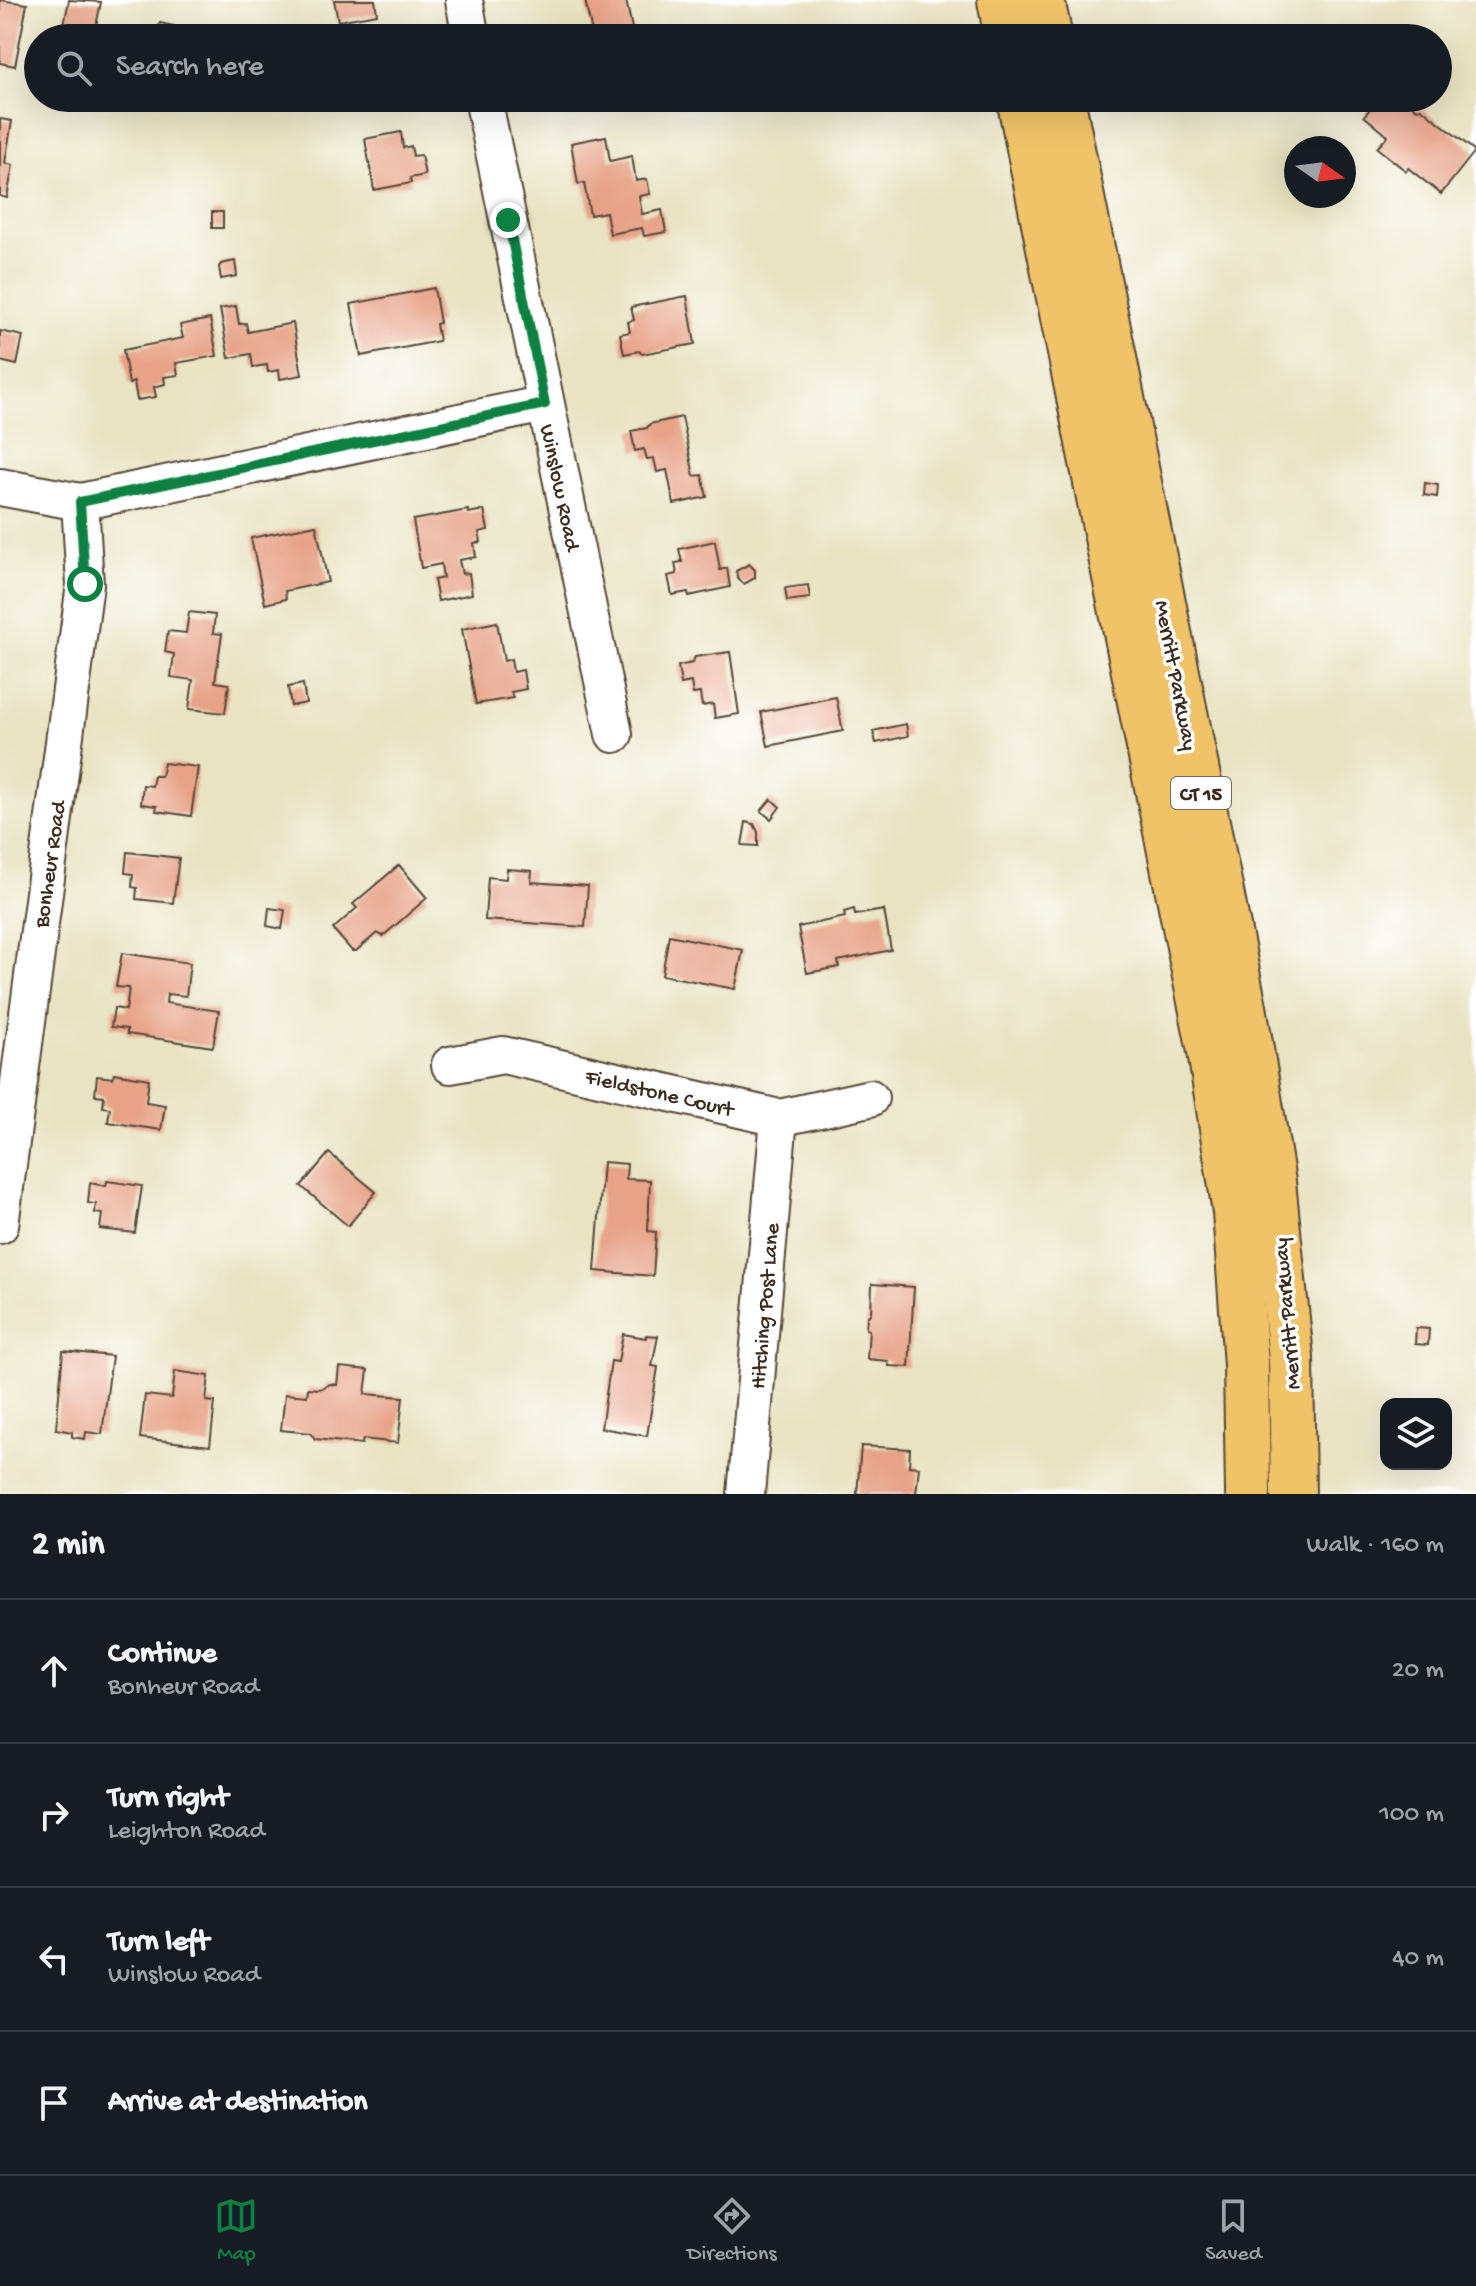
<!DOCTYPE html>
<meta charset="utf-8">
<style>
body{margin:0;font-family:"Gochi Hand",sans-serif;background:#20242c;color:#f1f3f6}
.controls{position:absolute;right:24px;bottom:24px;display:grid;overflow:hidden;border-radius:16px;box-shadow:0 8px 32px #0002}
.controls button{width:72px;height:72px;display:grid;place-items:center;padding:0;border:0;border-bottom:2px solid #363941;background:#171b24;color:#f1f3f6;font:40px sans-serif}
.compass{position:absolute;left:1284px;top:136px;width:72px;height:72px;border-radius:50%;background:#171b24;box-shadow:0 8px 32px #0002;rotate:104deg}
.stop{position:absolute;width:24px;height:24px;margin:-18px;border:6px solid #0b8043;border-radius:50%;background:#fff}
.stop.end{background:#0b8043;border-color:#fff;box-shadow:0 2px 8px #0008}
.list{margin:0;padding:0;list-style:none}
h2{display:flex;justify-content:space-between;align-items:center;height:104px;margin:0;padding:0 32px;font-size:34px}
h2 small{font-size:26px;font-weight:400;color:#9ea1a6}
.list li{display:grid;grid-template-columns:52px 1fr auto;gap:24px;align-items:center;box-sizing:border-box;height:144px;padding:0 32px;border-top:2px solid #363941}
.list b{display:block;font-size:30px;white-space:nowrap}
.list p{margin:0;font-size:26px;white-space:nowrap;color:#9ea1a6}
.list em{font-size:26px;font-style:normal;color:#9ea1a6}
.icon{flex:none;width:44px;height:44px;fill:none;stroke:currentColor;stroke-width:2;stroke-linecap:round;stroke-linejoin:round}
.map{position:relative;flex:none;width:1476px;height:1494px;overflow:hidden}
.search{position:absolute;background:#171b24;box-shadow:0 8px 32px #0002;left:24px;right:24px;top:24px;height:88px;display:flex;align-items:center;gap:20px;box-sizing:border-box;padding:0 28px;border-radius:44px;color:#9ea1a6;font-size:30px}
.sheet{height:680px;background:#171b24}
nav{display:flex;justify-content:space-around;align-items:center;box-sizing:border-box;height:112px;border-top:2px solid #363941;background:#171b24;font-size:22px;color:#9ea1a6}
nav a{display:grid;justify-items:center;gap:4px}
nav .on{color:#0b8043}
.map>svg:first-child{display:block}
.building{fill:#e7a287}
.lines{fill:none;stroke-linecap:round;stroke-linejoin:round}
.street-casing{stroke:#554637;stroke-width:40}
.highway-casing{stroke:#554637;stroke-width:48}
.street{stroke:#fff;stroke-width:36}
.highway{stroke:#f0c369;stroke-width:44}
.route{stroke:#0b8043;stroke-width:10}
.labels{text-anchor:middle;stroke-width:7;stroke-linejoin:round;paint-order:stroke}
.shield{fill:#fff;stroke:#766a62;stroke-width:2}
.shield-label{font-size:20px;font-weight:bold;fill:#3b2a1e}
.street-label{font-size:22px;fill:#3b2a1e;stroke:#fff}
</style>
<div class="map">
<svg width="1476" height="1494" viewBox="0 0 1476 1494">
<rect width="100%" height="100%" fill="#fff"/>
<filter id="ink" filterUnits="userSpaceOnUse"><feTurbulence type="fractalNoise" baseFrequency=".0125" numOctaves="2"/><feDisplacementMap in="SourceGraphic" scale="16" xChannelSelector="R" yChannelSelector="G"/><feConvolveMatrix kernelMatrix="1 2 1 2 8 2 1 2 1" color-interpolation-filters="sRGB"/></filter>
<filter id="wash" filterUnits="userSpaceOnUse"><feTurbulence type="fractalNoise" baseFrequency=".006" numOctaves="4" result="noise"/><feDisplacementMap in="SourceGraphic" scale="32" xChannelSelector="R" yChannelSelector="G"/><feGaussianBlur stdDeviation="1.8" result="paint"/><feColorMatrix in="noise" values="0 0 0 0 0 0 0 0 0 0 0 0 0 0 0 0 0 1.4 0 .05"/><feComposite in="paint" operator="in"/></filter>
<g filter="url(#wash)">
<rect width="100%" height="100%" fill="#e9e3c3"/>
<g id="blocks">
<g class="building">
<polygon points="0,0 27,4 15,66 0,63"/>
<polygon points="69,0 101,2 94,36 63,30"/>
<polygon points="334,0 375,0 377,14 338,21"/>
<polygon points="585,0 626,0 634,38 593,38"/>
<polygon points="160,23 174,26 171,38 156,38"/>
<polygon points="320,26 322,37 311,38 310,27"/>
<polygon points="1379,98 1403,98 1417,109 1421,108 1475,151 1441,194 1408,168 1406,171 1377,148 1388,136 1364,116"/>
<polygon points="0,119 12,121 5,163 13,165 7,198 0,196"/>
<polygon points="401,132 403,148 411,146 413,156 421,155 425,175 410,178 411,183 374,190 365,139"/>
<polygon points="606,136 610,161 632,156 636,181 647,179 650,194 639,196 642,214 662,210 666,232 644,236 642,228 610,234 606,212 590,215 584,183 578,184 571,143"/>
<rect x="212" y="212" width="11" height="16"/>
<polygon points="235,261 237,276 221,279 219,267 221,264"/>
<polygon points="434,288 440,323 436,324 439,341 361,356 351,304"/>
<polygon points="687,296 695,344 642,354 639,351 624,354 620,334 630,332 628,322 634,320 631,307"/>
<polygon points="236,306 239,324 246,323 248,332 293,323 302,375 280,379 279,370 268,372 267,365 253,367 251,354 229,358 220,309"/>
<polygon points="210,319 217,356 176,363 178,375 164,377 165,384 154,387 156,397 137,400 134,382 129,384 123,350 183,338 180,325"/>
<polygon points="0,331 23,336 17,365 0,361"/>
<polygon points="682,417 694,476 702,475 707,497 674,504 667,470 657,472 654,458 647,459 644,449 635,451 631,431 647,428 650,424"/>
<polygon points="1425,483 1438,485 1437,497 1424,495"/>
<polygon points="468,510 468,513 484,510 488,530 479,532 481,542 474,543 476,557 459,560 462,574 469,573 472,594 438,601 434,580 443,578 441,564 421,568 413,520"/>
<polygon points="316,525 328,582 285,591 286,599 265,604 251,538"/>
<polygon points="715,541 720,570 727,568 730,587 689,596 688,592 672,595 668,576 677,574 675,563 682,562 679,549"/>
<polygon points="749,564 755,570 755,578 744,584 738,579 736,571"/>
<polygon points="808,585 810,598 787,601 785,588"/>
<polygon points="189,612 215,615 213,633 222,634 215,682 229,684 225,713 189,709 193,680 171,677 174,654 165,652 168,631 186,633"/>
<polygon points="497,622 504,661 511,659 513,672 523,670 526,689 511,692 513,698 476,704 462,629"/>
<polygon points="730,652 739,714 715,718 713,704 702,706 700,693 693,694 691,682 681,684 678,666 692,663 695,657"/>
<polygon points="303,684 306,703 291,706 288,687"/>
<polygon points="836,697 843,731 768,746 761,712"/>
<polygon points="906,724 908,736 876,743 873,731"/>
<polygon points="164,763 198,767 191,816 156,811 157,806 141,804 143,785 152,786 154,776 161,776"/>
<polygon points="771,799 780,807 771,819 761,811"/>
<polygon points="746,822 754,824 758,832 758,846 742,845"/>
<polygon points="127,852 179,858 173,903 136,899 137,888 132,887 133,874 125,873"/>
<polygon points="399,865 427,898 383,936 377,933 356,951 352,951 333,929 357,908 353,904"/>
<polygon points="507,869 532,871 531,882 588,886 585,927 485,920 488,877 506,879"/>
<polygon points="269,908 285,910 282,929 267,926"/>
<polygon points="854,909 855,915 884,910 891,950 838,961 839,967 807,973 798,927 845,917 844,912"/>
<polygon points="669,935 743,950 735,989 662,975"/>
<polygon points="122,953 190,963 186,996 167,994 166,1003 219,1011 213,1047 127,1034 127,1029 111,1027 114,1008 126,1010 129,988 116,987"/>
<polygon points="114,1073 149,1079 146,1102 165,1105 161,1130 108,1122 110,1108 103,1107 104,1096 95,1095 97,1076 113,1078"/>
<polygon points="329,1153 376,1192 348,1226 301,1186"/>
<polygon points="603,1162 627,1164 626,1179 650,1180 648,1231 656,1232 653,1276 595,1271"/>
<polygon points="107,1181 142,1186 135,1233 100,1229 102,1214 95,1213 96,1204 88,1203 90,1183 106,1186"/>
<polygon points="872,1284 914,1287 909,1367 889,1366 888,1361 867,1359 869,1330 866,1329 867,1317 871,1313"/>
<polygon points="1416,1328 1429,1329 1428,1345 1415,1344"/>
<polygon points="623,1334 646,1338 646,1335 658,1336 652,1366 658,1367 647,1436 601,1428 611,1361 618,1362"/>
<polygon points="63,1351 112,1356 102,1434 86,1432 85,1439 72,1437 72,1432 56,1429"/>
<polygon points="339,1367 368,1370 365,1394 403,1397 398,1443 363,1439 362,1444 315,1439 311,1433 281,1430 285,1394 307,1396 308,1388 320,1389 330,1384 337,1385"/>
<polygon points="175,1371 209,1376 206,1401 215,1402 210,1446 140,1438 145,1395 172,1398"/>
<polygon points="861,1446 910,1449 909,1466 919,1467 916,1494 857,1494"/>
</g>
</g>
</g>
<g filter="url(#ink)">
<use href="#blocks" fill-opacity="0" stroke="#554637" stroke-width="2"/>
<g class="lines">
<defs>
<g id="street">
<polyline points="464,0 471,38"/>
<polyline points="483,98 614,734"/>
<polyline points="0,487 80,502 545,404"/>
<polyline points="450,1065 503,1055 779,1118 870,1098"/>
<polyline points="0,1225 85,584 80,502"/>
<polyline points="746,1494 779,1118"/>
</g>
<g id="highway">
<polyline points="1000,0 1007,38"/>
<polyline points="1042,0 1050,38"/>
<polyline points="1019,98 1210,1051 1235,1212 1246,1365 1248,1494"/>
<polyline points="1062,98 1244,1007 1273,1182 1291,1358 1293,1494"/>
</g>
</defs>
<use href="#street" class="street-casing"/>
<use href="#highway" class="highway-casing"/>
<use href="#street" class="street"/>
<use href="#highway" class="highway"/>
</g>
</g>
<g class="lines" filter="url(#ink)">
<polyline class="route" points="85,584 80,502 545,404 508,220"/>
</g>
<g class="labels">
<rect class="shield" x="1171" y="777" width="60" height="32" rx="6"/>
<g class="shield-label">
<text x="1201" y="800">CT 15</text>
</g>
<g class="street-label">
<text transform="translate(562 487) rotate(78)" y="8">Winslow Road</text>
<text transform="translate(1178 675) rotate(79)" y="8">Merritt Parkway</text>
<text transform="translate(48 864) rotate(-82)" y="8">Bonheur Road</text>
<text transform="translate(660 1091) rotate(13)" y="8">Fieldstone Court</text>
<text transform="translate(763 1306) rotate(-85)" y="8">Hitching Post Lane</text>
<text transform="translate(1285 1314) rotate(-95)" y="8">Merritt Parkway</text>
</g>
</g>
</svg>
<div class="controls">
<button><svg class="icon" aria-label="layers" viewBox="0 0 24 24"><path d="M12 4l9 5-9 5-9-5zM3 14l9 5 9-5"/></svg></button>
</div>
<svg class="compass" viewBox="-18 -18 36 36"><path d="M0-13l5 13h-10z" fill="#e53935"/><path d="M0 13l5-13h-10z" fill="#9ea1a6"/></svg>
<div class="stop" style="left:85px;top:584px"></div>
<div class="stop end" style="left:508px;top:220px"></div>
<div class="search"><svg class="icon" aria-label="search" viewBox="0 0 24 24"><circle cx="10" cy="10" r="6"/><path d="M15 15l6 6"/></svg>Search here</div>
</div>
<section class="sheet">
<h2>2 min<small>Walk · 160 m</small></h2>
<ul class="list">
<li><svg class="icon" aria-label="ahead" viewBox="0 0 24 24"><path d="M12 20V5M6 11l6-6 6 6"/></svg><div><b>Continue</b><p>Bonheur Road</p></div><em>20 m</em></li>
<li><svg class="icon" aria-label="right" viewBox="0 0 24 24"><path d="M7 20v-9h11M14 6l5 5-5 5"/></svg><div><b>Turn right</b><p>Leighton Road</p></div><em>100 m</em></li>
<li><svg class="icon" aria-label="left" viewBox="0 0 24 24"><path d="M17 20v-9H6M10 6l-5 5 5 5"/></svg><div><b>Turn left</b><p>Winslow Road</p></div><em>40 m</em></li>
<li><svg class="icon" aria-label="arrive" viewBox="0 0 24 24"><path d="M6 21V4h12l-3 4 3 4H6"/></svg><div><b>Arrive at destination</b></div></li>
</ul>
</section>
<nav>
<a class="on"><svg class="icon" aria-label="map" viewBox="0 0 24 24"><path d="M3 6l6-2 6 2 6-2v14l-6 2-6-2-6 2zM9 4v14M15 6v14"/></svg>Map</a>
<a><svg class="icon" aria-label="directions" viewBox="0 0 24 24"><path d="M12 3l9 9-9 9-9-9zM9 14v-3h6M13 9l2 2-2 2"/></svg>Directions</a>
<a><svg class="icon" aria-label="saved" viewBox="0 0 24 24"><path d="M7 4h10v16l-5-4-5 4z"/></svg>Saved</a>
</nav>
